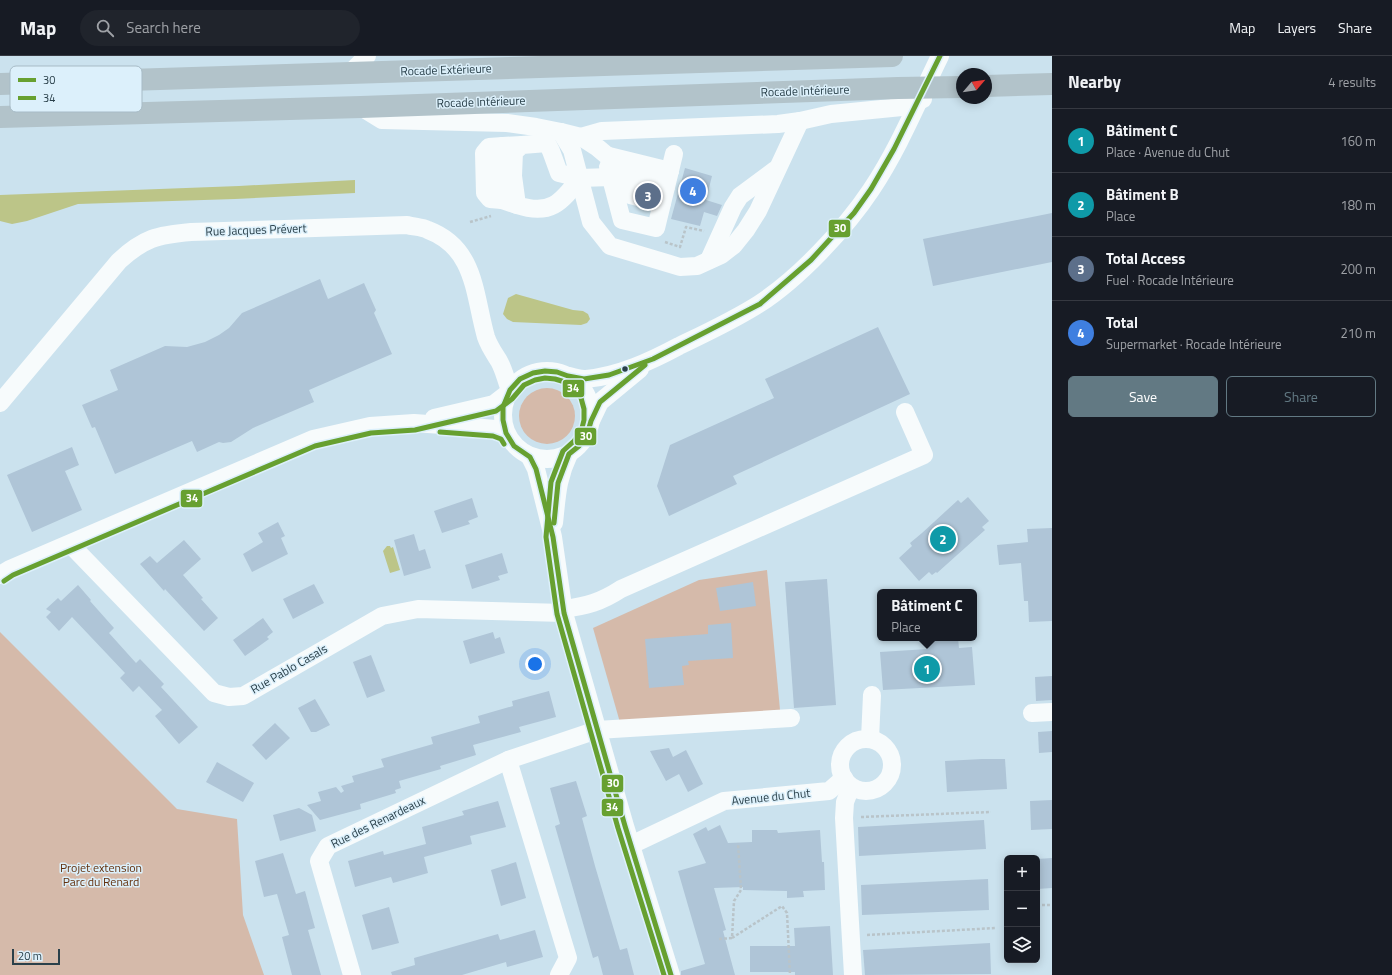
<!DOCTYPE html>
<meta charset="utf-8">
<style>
body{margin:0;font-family:"Titillium Web",sans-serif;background:#20242c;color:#f1f3f6}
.controls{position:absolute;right:12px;bottom:12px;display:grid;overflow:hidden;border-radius:6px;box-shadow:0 2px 10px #0003}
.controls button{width:36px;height:36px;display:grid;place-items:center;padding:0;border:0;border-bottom:1px solid #363941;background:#171b24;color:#f1f3f6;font:20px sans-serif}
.compass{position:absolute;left:956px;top:12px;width:36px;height:36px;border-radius:50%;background:#171b24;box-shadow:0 2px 10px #0003;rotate:61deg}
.scale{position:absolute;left:12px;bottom:10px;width:48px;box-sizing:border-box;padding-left:4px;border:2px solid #2a404a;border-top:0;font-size:11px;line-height:14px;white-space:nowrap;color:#2a404a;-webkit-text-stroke:3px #dcf0fb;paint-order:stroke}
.you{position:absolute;left:535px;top:608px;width:14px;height:14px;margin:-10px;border:3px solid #fff;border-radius:50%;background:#1a73e8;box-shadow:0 0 0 6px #1a73e833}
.badge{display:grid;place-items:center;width:26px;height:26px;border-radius:50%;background:#627983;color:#fff;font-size:13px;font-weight:700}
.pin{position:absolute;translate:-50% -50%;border:2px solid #fff;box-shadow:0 1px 4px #0006}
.popup{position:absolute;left:877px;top:533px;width:100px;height:52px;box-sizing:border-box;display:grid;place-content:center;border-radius:6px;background:#171b24;filter:drop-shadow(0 1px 3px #0005);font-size:13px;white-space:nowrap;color:#9ea1a6}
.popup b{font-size:15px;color:#f1f3f6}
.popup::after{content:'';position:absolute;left:50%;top:100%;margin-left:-8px;border:8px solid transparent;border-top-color:#171b24}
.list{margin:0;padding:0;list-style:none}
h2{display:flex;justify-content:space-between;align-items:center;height:52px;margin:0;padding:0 16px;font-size:17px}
h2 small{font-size:13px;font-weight:400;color:#9ea1a6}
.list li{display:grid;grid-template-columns:26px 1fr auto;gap:12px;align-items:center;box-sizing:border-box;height:64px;padding:0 16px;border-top:1px solid #363941}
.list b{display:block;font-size:15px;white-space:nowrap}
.list p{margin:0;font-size:13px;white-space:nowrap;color:#9ea1a6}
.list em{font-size:13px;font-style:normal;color:#9ea1a6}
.actions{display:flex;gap:8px;padding:12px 16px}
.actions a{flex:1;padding:9px 0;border:1px solid #627983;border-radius:6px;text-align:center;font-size:14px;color:#627983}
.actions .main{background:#627983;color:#fff}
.icon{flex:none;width:22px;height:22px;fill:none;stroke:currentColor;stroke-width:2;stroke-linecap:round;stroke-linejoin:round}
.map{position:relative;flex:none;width:1052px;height:919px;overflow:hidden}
header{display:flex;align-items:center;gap:24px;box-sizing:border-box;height:56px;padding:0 20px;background:#171b24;border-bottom:1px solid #363941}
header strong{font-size:19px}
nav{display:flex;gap:22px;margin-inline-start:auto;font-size:14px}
.search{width:280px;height:36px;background:#20242c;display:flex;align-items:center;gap:10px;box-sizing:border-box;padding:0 14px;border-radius:22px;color:#9ea1a6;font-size:15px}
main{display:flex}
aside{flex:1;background:#171b24}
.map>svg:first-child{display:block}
.green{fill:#d5baaa}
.water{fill:#bcc588}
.building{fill:#afc5d7}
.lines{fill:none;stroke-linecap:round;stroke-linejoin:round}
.path{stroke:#b9c4c9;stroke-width:2.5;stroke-dasharray:3 2;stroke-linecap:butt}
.minor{stroke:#f7fbfc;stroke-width:18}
.highway{stroke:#b2c3ca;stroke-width:22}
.bus-1-casing{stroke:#dcf0fb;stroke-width:8}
.bus-2-casing{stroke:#dcf0fb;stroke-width:8}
.bus-1{stroke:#67a030;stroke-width:5}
.bus-2{stroke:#67a030;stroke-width:5}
.bus-dot{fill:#2a404a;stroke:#dcf0fb;stroke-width:1.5}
.labels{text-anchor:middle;stroke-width:3;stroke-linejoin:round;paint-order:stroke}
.street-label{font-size:12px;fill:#2a404a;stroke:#dcf0fb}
.park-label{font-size:12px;fill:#622f0b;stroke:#dcf0fb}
.key{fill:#dcf0fb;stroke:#a7bbc6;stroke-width:1}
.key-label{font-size:11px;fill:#2a404a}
.line-badge{stroke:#dcf0fb;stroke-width:1.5}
.badge-label{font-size:11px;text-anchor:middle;font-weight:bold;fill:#fff}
</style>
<header>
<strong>Map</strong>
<div class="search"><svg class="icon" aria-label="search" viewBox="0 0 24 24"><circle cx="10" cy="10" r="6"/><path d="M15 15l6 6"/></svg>Search here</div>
<nav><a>Map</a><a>Layers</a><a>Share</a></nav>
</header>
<main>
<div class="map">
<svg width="1052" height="919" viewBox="0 0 1052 919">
<rect width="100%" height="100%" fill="#cbe2ee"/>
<g class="green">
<circle cx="547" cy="360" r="28"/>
<polygon points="767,514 780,654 621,670 593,572 699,524"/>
<polygon points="0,576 177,753 237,763 243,859 264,919 0,919"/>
</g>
<g class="water">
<polygon points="355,124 355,137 235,143 78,148 27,165 12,168 0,165 0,139 239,130"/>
<polygon points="516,238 573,254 583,255 588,258 590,263 587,267 581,269 513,266 507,263 503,258 508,242"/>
<polygon points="387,490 390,490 391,492 393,491 400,514 390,517 383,495"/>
</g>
<g class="building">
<polygon points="685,112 712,120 706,144 722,149 717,160 704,156 700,170 671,163"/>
<polygon points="1052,157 1052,206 933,230 923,183"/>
<polygon points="320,223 328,243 364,227 376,254 374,257 392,298 309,334 314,346 253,372 231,386 223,387 219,386 197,396 192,385 115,418 95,371 92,372 82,349 118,334 110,314 165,290 187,291 205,286 219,279 229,272 242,257"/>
<polygon points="878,271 910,338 733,420 737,428 669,460 657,430 670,389 774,342 765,323"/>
<polygon points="72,391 79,409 65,415 82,454 32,476 7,419"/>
<polygon points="968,441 989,465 982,471 985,474 937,517 936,516 932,519 929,516 919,525 899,502 912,490 910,487 922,477 958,444 961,447"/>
<polygon points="472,442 478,461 468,465 470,468 442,477 434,455"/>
<polygon points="278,466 285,480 281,482 288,498 252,516 243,498 263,486 258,477"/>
<polygon points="1052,472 1052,565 1029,566 1028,545 1024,545 1021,507 999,509 997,489 1028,486 1027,473"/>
<polygon points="414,478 419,495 425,493 431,512 404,520 394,484"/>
<polygon points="184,484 201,503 183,519 203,542 201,543 218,562 204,575 165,533 164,535 140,508 150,500 157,507"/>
<polygon points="502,497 508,517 498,520 500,524 472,533 465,509"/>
<polygon points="827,523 836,649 794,652 785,526"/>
<polygon points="753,526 756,550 720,555 716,532"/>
<polygon points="314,528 324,547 293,563 283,543"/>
<polygon points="78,529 91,544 90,545 114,572 109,577 136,607 140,603 164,628 161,631 198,671 179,688 155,660 162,654 139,630 133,636 120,622 125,617 72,561 59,575 46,561 51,556 46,553 58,542 61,545"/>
<polygon points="263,562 273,576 267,581 269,583 245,600 233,584"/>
<polygon points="731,567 733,602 688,605 689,609 682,610 684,629 649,632 645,583 708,578 708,569"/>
<polygon points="493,576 495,583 500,581 505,597 470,608 463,585"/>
<polygon points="927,582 958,582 959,592 972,591 975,629 883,634 880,596 928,593"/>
<polygon points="371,599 385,635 367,642 353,606"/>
<polygon points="1052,620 1052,644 1036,645 1035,621"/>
<polygon points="549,635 556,661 519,671 521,676 473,689 476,699 440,710 441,713 399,725 401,732 395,734 396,737 360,748 361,753 320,764 307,749 321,745 318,736 336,731 341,737 344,735 341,730 354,726 352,720 384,711 381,703 433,688 431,681 480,667 478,660 513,650 512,645"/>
<polygon points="315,643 330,669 316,676 311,676 298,652"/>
<polygon points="275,667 290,682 266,704 252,689"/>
<polygon points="1052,675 1052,696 1039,697 1038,676"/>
<polygon points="669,692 673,701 686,694 703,728 688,736 679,718 666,725 650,695"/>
<polygon points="982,703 1005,703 1007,733 947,736 945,705"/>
<polygon points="217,706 254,727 243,746 206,726"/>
<polygon points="576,725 587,760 582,762 595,810 620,894 627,892 634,919 603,919 598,900 593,902 555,770 560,768 550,732"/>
<polygon points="1052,744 1052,773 1031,774 1030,745"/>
<polygon points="498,745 506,771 470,780 472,788 424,801 428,817 393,827 391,821 355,831 348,805 383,795 384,799 426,788 422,771 464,759 462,755"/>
<polygon points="299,752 312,759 316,775 280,785 273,759"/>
<polygon points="984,764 986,793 859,800 858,771"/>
<polygon points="720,769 728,787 752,786 752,774 777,774 778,777 820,774 822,806 824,806 825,834 803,835 804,841 787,842 787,835 743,834 743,831 714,832 726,874 723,875 735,919 681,919 681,915 705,908 678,815 706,807 693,778 706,771 708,775"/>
<polygon points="283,797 296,838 305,835 315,872 308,874 321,919 292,919 282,881 289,879 277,838 264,841 255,805"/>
<polygon points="1052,802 1052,832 1037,833 1037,803"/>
<polygon points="516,806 526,842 501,850 491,814"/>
<polygon points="988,823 989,854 862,859 861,829"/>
<polygon points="389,851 399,887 372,894 362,859"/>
<polygon points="830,870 833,919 795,919 795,916 750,916 750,890 795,890 794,872"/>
<polygon points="535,874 543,901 507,911 506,906 462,919 392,919 391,916 415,909 414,902 498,878 500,884"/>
<polygon points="990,887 991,918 865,919 863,894"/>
</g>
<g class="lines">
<g class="path">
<polyline points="470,166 491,160"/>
<polyline points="665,186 680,191 686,171 704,175"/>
<polyline points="861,761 991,756"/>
<polyline points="1037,849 1052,849"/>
<polyline points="867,879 996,872"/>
<polyline points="732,882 782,850 787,857 790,919"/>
<polyline points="719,883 732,882 734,845 741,834 738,787"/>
</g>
<g class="minor">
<polyline points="350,17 367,0"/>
<polyline points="361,51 382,64 507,67 536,71 561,76 581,81 598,92 636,124 666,131"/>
<polyline points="561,76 572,94 591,166 610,190 680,211 697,210 721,199 734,189 746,174 758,155 800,65"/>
<polyline points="581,81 602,75 778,68 800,65 831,58 902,51 923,43"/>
<polyline points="609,100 670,115"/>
<polyline points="608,111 622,164 656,172 674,98"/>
<polyline points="615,116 630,139 662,147"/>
<path d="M 580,122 C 561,147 550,160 517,149 L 513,120 L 514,96 L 522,89 L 547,87 L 551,95 L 559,117 L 580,122 L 611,121"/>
<polyline points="502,144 490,143 485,137 484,97 489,91 503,90"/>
<polyline points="517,149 502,144 498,131 498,98 503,90 522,89"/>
<polyline points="709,204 733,151 740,140 775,114"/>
<circle cx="547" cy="359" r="44"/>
<path d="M 568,320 C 574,321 580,323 586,323 C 619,320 651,305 679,290 C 706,277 734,264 759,248 C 799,222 845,173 871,134 C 899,92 918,45 940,0"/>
<path d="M 0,347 L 119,205 C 144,182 157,179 191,176 L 407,169 C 414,171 422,171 428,174 C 476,192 474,239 486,281 C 489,290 494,297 499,305 C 504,314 506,324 510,334"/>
<polyline points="434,362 494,348 507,338"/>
<polyline points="591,365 600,346 640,313"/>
<polyline points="530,401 536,413 553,481 564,557 625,770 671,919"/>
<path d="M 554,467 C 557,440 557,423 569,398"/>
<polyline points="70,488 214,637 229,641 243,640 382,560 418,553 564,557"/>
<polyline points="0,519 10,513 313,383 370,370 414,367 484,372 495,373 506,377"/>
<path d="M 563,553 C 587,550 601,546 621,533 L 924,399 L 905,356"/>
<polyline points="1032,657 1052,656"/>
<circle cx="866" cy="709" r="26"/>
<polyline points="870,683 872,639"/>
<polyline points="508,704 568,902 559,919"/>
<polyline points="851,731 845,746 844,762 853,919"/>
<polyline points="631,789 724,745 829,735 844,722"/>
<polyline points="352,919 319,805 328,790 508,704 597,674 791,662"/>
</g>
<g class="highway">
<polyline points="0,28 892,0"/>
<polyline points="986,30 1052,28"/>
<polyline points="0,61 361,51 898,32 962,31"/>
</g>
<defs>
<g id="bus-1">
<polyline points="554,467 558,427 569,398 579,390 587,379 591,365 600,346 645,309"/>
<polyline points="671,919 625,770 564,557 553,481 536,413 530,401 514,390 506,377 503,364 503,351 510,334 520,323 533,317 545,315 557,316 568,320 584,323 609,319 653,303 760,248 811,204 854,157 871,133 894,93 940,0"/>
</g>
<g id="bus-2">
<polyline points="440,376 493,380 501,383 504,388"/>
<polyline points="4,525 13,519 315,390 371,377 415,374 496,355 512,343 524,329 535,324 545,322 555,323 565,326 574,333 581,342 584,353 584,364 581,376 574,385 563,395 551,426 546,481 557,558 618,772 664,919"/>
</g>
</defs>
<use href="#bus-1" class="bus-1-casing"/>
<use href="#bus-2" class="bus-2-casing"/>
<use href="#bus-1" class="bus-1"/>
<use href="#bus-2" class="bus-2"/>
</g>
<circle class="bus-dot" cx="625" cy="313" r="3.5"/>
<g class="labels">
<g class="street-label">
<text transform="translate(446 14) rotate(-2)" y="4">Rocade Extérieure</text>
<text transform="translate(805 35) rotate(-2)" y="4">Rocade Intérieure</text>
<text transform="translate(481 46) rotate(-2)" y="4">Rocade Intérieure</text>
<text transform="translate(256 174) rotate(-2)" y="4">Rue Jacques Prévert</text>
<text transform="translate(289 613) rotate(-30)" y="4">Rue Pablo Casals</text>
<text transform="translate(771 741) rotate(-6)" y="4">Avenue du Chut</text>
<text transform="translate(378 766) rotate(-26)" y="4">Rue des Renardeaux</text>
</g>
<g class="park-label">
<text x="101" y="816">Projet extension<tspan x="101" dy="14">Parc du Renard</tspan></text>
</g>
</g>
<rect x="10" y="10" width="132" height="46" rx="6" class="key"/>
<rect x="18" y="22" width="18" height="4" fill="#67a030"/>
<rect x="18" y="40" width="18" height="4" fill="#67a030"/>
<g class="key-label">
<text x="43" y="28">30</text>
<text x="43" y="46">34</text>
</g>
<g class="line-badge">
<rect x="828" y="163" width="23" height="19" rx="4" fill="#67a030"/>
<rect x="562" y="323" width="23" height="19" rx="4" fill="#67a030"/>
<rect x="574" y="371" width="23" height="19" rx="4" fill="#67a030"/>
<rect x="180" y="433" width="23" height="19" rx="4" fill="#67a030"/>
<rect x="601" y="718" width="23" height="19" rx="4" fill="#67a030"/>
<rect x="601" y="742" width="23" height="19" rx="4" fill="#67a030"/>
</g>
<g class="badge-label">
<text x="840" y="176">30</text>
<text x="573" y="336">34</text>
<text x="586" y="384">30</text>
<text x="192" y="446">34</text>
<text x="613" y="731">30</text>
<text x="612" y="755">34</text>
</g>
</svg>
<div class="controls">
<button>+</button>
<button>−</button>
<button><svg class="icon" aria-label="layers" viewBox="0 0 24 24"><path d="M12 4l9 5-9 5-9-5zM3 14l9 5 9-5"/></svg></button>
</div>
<svg class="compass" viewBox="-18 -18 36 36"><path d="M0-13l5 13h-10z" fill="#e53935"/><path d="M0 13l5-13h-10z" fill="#9ea1a6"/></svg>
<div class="scale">20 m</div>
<div class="you"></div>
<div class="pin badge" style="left:927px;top:613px;background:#0f9aa8">1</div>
<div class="popup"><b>Bâtiment C</b>Place</div>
<div class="pin badge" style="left:943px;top:483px;background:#0f9aa8">2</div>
<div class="pin badge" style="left:648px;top:140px;background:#5c6f8a">3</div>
<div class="pin badge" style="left:693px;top:135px;background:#3f7fe0">4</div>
</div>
<aside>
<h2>Nearby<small>4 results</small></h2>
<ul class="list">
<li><span class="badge" style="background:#0f9aa8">1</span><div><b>Bâtiment C</b><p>Place · Avenue du Chut</p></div><em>160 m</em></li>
<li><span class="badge" style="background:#0f9aa8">2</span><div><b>Bâtiment B</b><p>Place</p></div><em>180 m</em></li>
<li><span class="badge" style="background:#5c6f8a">3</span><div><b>Total Access</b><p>Fuel · Rocade Intérieure</p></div><em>200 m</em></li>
<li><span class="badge" style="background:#3f7fe0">4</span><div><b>Total</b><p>Supermarket · Rocade Intérieure</p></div><em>210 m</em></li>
</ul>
<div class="actions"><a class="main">Save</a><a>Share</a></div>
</aside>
</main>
